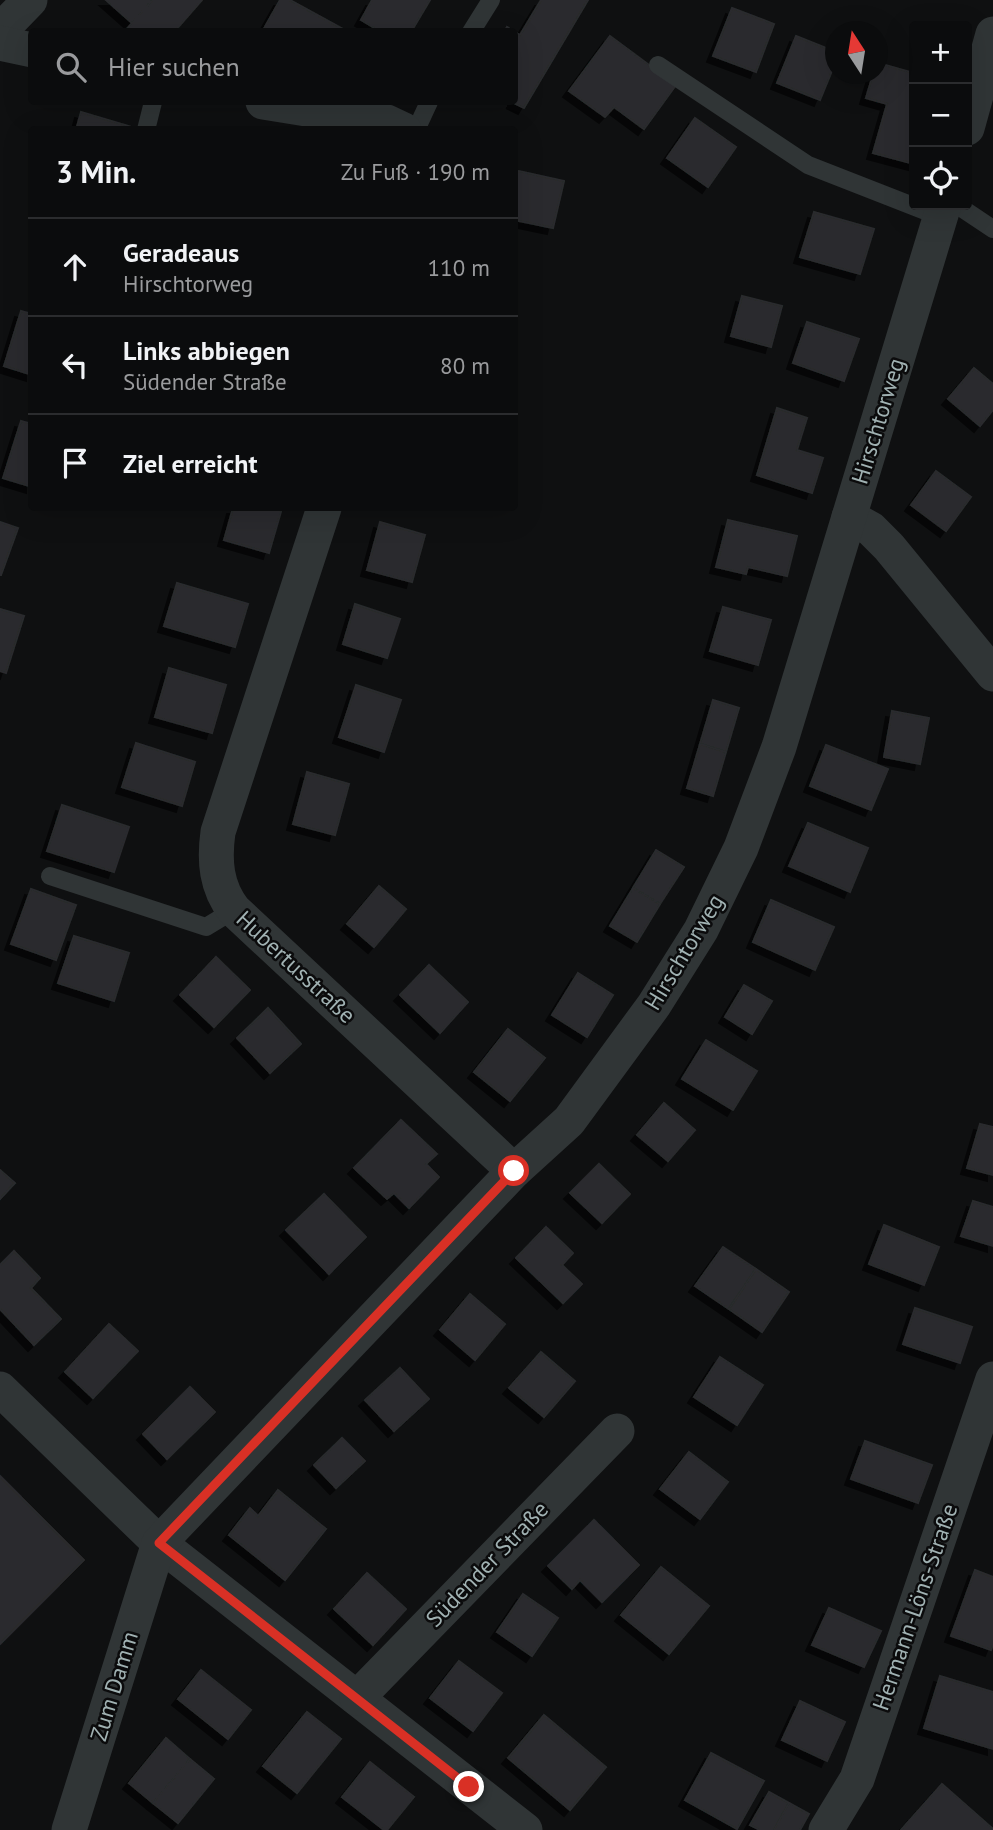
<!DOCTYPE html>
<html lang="de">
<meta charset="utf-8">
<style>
body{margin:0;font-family:"PT Sans",sans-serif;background:#141516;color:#f1f3f6}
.controls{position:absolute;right:21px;top:21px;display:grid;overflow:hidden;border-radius:7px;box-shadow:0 7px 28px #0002}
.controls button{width:63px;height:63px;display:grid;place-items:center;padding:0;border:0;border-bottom:2px solid #2b2c2e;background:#0b0c0d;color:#f1f3f6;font:35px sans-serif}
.compass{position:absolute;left:825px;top:21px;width:63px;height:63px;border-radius:50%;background:#0b0c0d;box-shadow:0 7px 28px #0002;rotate:348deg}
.stop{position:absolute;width:21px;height:21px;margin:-16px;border:5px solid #d93025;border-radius:50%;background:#fff}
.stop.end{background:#d93025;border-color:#fff;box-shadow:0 2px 7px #0008}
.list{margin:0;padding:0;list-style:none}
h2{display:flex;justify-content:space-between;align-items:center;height:91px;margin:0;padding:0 28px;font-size:30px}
h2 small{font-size:23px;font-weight:400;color:#9a9b9d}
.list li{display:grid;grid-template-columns:46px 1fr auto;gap:21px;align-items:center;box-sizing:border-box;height:98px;padding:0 28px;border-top:2px solid #2b2c2e}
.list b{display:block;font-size:26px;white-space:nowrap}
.list p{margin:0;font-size:23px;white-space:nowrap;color:#9a9b9d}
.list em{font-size:23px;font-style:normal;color:#9a9b9d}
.icon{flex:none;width:38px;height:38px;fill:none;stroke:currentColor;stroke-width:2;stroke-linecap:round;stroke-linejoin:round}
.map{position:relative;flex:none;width:993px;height:1830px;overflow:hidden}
.search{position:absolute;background:#0b0c0d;box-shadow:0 7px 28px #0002;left:28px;top:28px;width:490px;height:77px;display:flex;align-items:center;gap:18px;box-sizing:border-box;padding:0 24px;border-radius:7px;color:#9a9b9d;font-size:26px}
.panel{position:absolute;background:#0b0c0d;box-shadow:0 7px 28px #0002;left:28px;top:126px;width:490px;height:385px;border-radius:7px}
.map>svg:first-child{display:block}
.building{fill:#2a2c2d;stroke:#292c2d;stroke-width:2;filter:url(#shadow)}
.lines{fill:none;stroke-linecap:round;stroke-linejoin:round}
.service{stroke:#303536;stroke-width:18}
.minor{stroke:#303536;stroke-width:35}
.route{stroke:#d93025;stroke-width:9}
.labels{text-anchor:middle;stroke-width:5;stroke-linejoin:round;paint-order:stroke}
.street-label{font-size:23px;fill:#a0b1b2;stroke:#0b0b0c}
</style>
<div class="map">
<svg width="993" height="1830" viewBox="0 0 993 1830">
<defs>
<filter id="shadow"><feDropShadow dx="-6" dy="6" stdDeviation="0" flood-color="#0009"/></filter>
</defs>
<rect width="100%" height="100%" fill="#0f1011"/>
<g class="building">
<polygon points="106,0 152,0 132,23"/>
<polygon points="153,0 202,0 174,32 124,32"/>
<polygon points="280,0 290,0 343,29 342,32 262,32"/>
<polygon points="372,0 430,0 411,32 381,32 361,20"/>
<polygon points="541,0 588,0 524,108 512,102 514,102 514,32 504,32 507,27 520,35"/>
<polygon points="732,8 774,24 756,72 713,56"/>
<polygon points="610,36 676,85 644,129 614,107 605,117 569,91"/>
<polygon points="796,36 836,52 836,61 820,100 777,83"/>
<polygon points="878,63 914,73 914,164 873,153 887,104 866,98 873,74 878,74"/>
<polygon points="81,112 135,128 135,130 76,130"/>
<polygon points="695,118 736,147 708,187 667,158"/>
<polygon points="514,170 564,181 553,228 514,220"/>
<polygon points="814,212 874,229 860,274 800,257"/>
<polygon points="742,296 782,306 771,347 731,336"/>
<polygon points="21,311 32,314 32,375 4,366"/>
<polygon points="807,322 859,339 844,381 793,363"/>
<polygon points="974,368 993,384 993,410 980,426 948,399"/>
<polygon points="777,408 807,418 797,450 823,458 812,493 757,475"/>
<polygon points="21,421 32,424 32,487 3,478"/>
<polygon points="936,471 971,497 946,531 911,505"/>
<polygon points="233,508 282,508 269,553 224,540"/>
<polygon points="728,520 797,536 787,576 748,567 746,574 716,567"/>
<polygon points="0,522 18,528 1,575 0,575"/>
<polygon points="380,522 425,535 412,582 367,570"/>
<polygon points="177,583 248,604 235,647 164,626"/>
<polygon points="355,604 400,619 387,658 343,644"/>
<polygon points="723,607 771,620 758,665 710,651"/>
<polygon points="0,609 24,616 6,673 0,671"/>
<polygon points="169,668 226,685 212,733 155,717"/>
<polygon points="356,685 401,700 384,752 339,737"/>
<polygon points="713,700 739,708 726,752 700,744"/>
<polygon points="892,711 929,718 920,764 884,757"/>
<polygon points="136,743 195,762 182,806 122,787"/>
<polygon points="700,744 726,752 713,796 687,788"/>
<polygon points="826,745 888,769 871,810 810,786"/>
<polygon points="307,772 349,784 335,835 293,824"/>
<polygon points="62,805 129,827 114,872 47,851"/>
<polygon points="808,823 868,848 850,892 789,866"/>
<polygon points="656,850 684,867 660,904 633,888"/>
<polygon points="379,886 406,909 374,947 347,924"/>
<polygon points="633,888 660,904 637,942 610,926"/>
<polygon points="31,889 76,905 56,960 11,944"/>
<polygon points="771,900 834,927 815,970 753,942"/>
<polygon points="74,936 129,953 114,1001 58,983"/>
<polygon points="216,957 250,990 214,1027 180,995"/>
<polygon points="429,965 468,1002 440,1033 400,995"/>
<polygon points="578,973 613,995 587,1037 552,1015"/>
<polygon points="744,985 772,1001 752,1034 725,1017"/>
<polygon points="268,1008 301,1044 270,1073 237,1038"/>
<polygon points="508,1029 545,1058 510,1101 474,1072"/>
<polygon points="706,1040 757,1071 733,1110 682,1079"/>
<polygon points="664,1103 695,1130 668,1161 637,1135"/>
<polygon points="401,1120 437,1154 426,1164 439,1177 409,1208 394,1193 387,1199 354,1168"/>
<polygon points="980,1124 993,1127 993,1175 967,1168"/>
<polygon points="599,1164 630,1194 602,1223 570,1193"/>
<polygon points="0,1170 15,1183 0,1199"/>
<polygon points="324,1194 366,1237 329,1274 286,1230"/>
<polygon points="973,1201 993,1207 993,1246 961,1236"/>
<polygon points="884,1225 939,1247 924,1285 869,1264"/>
<polygon points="546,1227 573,1253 562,1265 582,1284 563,1303 516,1258"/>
<polygon points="723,1247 756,1269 729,1309 695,1286"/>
<polygon points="14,1251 40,1278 31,1288 61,1319 34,1345 0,1309 0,1265"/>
<polygon points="756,1269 789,1292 762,1332 729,1309"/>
<polygon points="470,1294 505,1324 475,1360 440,1330"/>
<polygon points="915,1308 972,1327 960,1363 903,1344"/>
<polygon points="109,1324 138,1351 93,1398 65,1372"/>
<polygon points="541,1352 575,1381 544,1417 509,1388"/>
<polygon points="720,1357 763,1385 737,1425 694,1397"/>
<polygon points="400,1368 429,1399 394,1431 365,1400"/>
<polygon points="190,1387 215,1412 167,1459 143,1434"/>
<polygon points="342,1438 365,1461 336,1488 314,1465"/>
<polygon points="865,1441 932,1465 918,1503 851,1479"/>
<polygon points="689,1452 728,1482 700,1519 660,1489"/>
<polygon points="0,1476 84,1560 0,1644"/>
<polygon points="278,1490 326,1529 285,1580 229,1535 250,1508 258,1516"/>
<polygon points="594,1520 639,1565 602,1602 580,1580 572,1589 548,1566"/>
<polygon points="661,1567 709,1606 669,1654 621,1615"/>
<polygon points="975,1570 993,1577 993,1645 991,1650 951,1636"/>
<polygon points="367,1573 406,1609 373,1645 334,1609"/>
<polygon points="523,1594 558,1618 532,1656 497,1632"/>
<polygon points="829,1608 881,1631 864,1667 812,1645"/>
<polygon points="459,1661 502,1693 473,1731 430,1698"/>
<polygon points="201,1670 251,1710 228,1739 178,1699"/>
<polygon points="940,1676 993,1692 993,1749 924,1728"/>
<polygon points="800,1701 845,1722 827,1761 782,1740"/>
<polygon points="307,1712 341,1739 297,1793 263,1766"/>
<polygon points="544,1715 606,1767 570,1810 508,1758"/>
<polygon points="166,1738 190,1759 153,1803 129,1783"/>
<polygon points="711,1753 764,1781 737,1829 685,1800"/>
<polygon points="190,1759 214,1779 178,1823 153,1803"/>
<polygon points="370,1762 414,1797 387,1830 384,1830 342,1797"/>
<polygon points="942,1784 993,1829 993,1830 901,1830"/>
<polygon points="769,1792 789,1803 774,1830 760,1830 750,1825"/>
<polygon points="789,1803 809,1814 800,1830 774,1830"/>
</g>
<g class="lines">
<g class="service">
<polyline points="471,32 491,0"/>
<polyline points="658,65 808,165 941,217"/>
<polyline points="146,130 153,102"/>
<polyline points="416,130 429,102"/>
<polyline points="957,205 993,229"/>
<polyline points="50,876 206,927 234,910"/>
</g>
<g class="minor">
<polyline points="0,31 30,0"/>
<polyline points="0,43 32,50"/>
<polyline points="263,102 387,122 404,130"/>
<polyline points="967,128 993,34"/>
<path d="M 324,508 L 218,832 C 214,861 216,887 234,910 L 514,1171"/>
<polyline points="849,517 871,529 889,547 993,674"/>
<polyline points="0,1389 159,1543 525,1830"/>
<polyline points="357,1698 617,1431"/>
<polyline points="69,1830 159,1543 514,1171 569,1121 654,1005 701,930 741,848 779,747 944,205"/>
<polyline points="826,1830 857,1779 993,1379"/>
</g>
</g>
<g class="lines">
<polyline class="route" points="469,1787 159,1543 514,1171"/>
</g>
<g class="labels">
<g class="street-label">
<text transform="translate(878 421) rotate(-73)" y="8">Hirschtorweg</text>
<text transform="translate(684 952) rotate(-59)" y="8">Hirschtorweg</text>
<text transform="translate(296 967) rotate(43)" y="8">Hubertusstraße</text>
<text transform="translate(487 1564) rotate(-46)" y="8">Südender Straße</text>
<text transform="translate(915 1607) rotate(-71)" y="8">Hermann-Löns-Straße</text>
<text transform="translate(114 1686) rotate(-73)" y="8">Zum Damm</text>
</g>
</g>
</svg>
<div class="controls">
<button>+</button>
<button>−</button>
<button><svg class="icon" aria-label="locate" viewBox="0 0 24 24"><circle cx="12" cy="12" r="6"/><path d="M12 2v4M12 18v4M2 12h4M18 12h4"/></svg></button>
</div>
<svg class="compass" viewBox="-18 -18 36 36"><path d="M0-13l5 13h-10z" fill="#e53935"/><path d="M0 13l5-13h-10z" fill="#9a9b9d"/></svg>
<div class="stop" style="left:514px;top:1171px"></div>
<div class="stop end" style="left:469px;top:1787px"></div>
<div class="search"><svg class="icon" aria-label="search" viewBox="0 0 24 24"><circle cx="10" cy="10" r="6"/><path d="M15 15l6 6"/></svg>Hier suchen</div>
<section class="panel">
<h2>3 Min.<small>Zu Fuß · 190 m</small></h2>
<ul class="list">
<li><svg class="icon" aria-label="ahead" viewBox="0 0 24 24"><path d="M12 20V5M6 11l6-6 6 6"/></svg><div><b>Geradeaus</b><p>Hirschtorweg</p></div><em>110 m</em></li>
<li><svg class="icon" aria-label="left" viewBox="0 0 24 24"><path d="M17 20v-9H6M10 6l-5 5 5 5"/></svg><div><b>Links abbiegen</b><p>Südender Straße</p></div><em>80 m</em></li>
<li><svg class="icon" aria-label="arrive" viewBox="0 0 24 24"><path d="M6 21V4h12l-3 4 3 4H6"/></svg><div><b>Ziel erreicht</b></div></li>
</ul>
</section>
</div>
